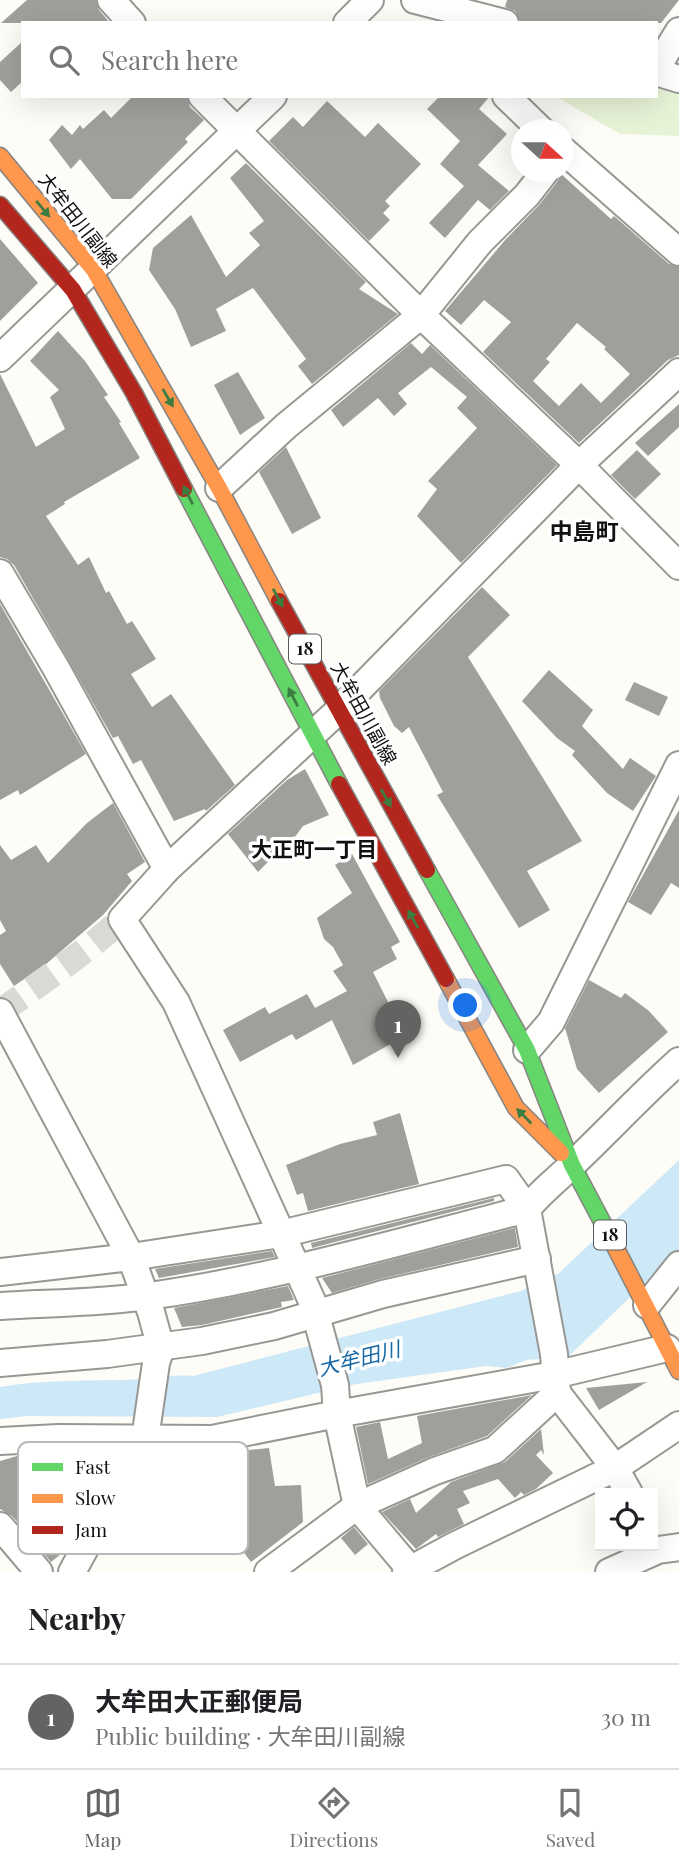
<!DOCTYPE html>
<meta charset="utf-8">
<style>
body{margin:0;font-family:"Playfair Display","Noto Sans JP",serif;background:#f6f6f6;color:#202124}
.controls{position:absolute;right:21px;bottom:21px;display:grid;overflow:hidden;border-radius:0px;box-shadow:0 7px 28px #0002}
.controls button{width:63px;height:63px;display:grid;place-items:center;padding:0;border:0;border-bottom:2px solid #e0e0e0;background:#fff;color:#202124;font:35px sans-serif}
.compass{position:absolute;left:511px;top:119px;width:63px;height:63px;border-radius:50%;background:#fff;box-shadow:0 7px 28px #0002;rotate:111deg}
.you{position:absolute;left:466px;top:1006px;width:24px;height:24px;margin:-18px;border:5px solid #fff;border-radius:50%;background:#1a73e8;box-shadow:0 0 0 10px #1a73e833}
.badge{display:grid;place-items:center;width:46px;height:46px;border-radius:50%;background:#646362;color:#fff;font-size:23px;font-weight:700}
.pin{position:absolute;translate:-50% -58px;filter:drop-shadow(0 2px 4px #0008)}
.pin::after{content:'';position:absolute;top:37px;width:24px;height:21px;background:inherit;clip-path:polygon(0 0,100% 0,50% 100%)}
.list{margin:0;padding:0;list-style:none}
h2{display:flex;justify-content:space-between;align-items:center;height:91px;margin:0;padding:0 28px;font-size:30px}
h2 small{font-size:23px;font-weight:400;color:#757577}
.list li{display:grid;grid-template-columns:46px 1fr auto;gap:21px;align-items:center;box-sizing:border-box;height:105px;padding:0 28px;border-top:2px solid #e0e0e0}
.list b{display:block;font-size:26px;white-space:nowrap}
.list p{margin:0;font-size:23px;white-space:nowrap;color:#757577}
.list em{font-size:23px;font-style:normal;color:#757577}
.icon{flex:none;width:38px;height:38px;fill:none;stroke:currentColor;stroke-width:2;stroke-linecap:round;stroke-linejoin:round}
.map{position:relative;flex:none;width:679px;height:1572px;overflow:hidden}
.search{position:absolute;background:#fff;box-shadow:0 7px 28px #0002;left:21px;right:21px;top:21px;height:77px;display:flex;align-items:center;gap:18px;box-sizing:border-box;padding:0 24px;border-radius:0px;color:#757577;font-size:26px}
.sheet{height:196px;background:#fff}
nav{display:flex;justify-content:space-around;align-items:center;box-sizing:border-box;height:98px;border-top:2px solid #e0e0e0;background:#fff;font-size:19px;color:#757577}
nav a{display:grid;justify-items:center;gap:4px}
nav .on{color:#646362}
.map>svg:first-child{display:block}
.green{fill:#e7f3d7}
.water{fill:#cde8f7}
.building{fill:#a19f9c;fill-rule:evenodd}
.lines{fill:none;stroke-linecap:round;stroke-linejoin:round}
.street-tunnel{stroke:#dad9d4;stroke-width:26;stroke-dasharray:26 13;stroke-linecap:butt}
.street-casing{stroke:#979795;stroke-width:30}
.fast-casing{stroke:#858482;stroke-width:19}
.slow-casing{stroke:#858482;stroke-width:19}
.jam-casing{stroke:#858482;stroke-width:19}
.street{stroke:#fffffe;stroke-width:26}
.fast{stroke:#63d668;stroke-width:16}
.slow{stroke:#ff974d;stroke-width:16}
.jam{stroke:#b3261e;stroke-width:16}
.oneway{fill:#3e7d41}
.labels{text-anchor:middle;stroke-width:7;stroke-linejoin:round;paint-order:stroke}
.shield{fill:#fff;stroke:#585858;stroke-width:2}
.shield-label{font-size:18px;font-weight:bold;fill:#111}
.street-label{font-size:19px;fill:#111;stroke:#fff}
.neighbourhood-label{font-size:21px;font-weight:bold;fill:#111;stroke:#fff}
.water-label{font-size:21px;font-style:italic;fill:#1768a6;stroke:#fff}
.quarter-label{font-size:23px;font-weight:bold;fill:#111;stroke:#fff}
.key{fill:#fff;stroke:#b8b8b8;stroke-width:2}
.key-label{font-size:19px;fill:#111}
</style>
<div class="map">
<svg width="679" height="1572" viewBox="0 0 679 1572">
<rect width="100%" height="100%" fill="#fdfcf7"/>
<polygon class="green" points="656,79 679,85 679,136 620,134 555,96 656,96"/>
<path class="water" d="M 679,1160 L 679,1250 L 568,1357 L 526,1360 L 507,1368 L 486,1366 L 356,1384 L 217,1417 L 27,1416 L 0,1419 L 0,1387 C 40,1380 80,1381 121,1380 C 145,1380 169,1374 193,1376 L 521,1291 L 559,1273 Z"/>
<g class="building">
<polygon points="27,0 96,0 99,10 110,23 1,23"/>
<polygon points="507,0 679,0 661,23 528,23 520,21 515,11 505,7"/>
<polygon points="23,41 23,81 11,92 0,80 0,62"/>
<polygon points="133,96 187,96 190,107 204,120 185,139 188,142 131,199 112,199 80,159 71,169 49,140 62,125 72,135 80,125 83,129 104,110 111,118"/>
<polygon points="440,96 490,96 479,109 507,134 478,165 509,191 490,210 478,200 445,238 429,223 464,186 440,164 460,141 427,109"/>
<polygon points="327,101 365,137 378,123 421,164 385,201 390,206 383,213 390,220 369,241 269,141 293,117 303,127"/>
<polygon points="246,163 366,282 359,289 398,314 312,384 298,366 306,359 253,288 216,309 226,331 191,347 175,309 149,270 153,248 191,215 226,277 260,245 249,233 264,221 230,178"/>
<path d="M 561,174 L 611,219 L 614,216 L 669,264 L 679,267 L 679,355 L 668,360 L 579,443 L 483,352 L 511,322 L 484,300 L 461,325 L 445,311 L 506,239 L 539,205 L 557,182 ZM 577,323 L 606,347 L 604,349 L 630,374 L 601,403 L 581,383 L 559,406 L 533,381 L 550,362 L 546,359 Z"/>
<polygon points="0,239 38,283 0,321"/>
<polygon points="58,331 85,361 108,395 104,397 121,422 119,423 140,458 64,502 65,504 46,516 78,565 89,557 106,593 109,591 127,624 132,621 156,659 131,674 152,707 171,694 235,785 206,811 205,809 174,821 141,760 133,764 118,736 113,738 14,565 7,559 0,557 0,374 36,447 65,429 50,397 59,390 30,361"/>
<polygon points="411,343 422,354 430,345 557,465 461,563 417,516 437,489 428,481 477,428 457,408 467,397 431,367 398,393 407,404 394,416 378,398 343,427 331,410"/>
<polygon points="238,372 265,418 240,435 214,385"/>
<polygon points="679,404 679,427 648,456 635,443"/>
<polygon points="286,447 321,518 292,534 259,472"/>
<polygon points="637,450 661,474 635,499 611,475"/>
<polygon points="482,587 510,615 468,657 582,841 527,871 550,910 519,928 437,795 443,792 409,727 402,733 394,726 380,698 379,691"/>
<polygon points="0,604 86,754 20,795 18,790 0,800"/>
<polygon points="549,670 593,710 582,726 623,769 630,758 656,776 633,811 607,793 572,755 575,751 557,738 522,701"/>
<polygon points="634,682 668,697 659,716 625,700"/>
<polygon points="305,769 329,815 303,826 286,849 284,846 258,872 228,834 287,780"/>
<polygon points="113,803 145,862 127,874 132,881 103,915 45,965 14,986 0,964 0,935 6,931 0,920 0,845 11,860 36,845 48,863 87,823"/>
<polygon points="679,810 679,888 671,883 651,915 628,902"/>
<polygon points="352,854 400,942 391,947 397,959 373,972 405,1036 353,1065 332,1020 296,1040 292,1034 240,1062 223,1030 265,1007 269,1014 307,994 315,1008 347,991 333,971 343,965 333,947 324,939 317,918 352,893 335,865"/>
<polygon points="589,980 621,998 625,993 649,1011 668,1032 599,1093 577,1069 565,1028"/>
<polygon points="400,1113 419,1184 308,1211 303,1193 297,1195 286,1165 340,1144 377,1135 373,1122"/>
<polygon points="494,1198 494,1201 335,1242 312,1248 311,1243"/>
<polygon points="515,1228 518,1247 380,1279 332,1293 322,1278"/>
<polygon points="272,1251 275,1257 159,1278 155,1269"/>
<polygon points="288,1286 294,1300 281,1302 282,1307 202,1325 182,1327 174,1308"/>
<polygon points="647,1382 599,1410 586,1388"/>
<polygon points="532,1395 487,1436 429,1457 368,1484 356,1427 380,1422 388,1459 422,1443 417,1416"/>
<polygon points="541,1429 544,1455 541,1450 536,1455 553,1473 536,1489 524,1495 521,1492 515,1498 498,1479 463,1491 470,1503 457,1509 464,1524 438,1537 436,1534 416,1549 382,1512 410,1499 416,1513 451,1482 505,1462"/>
<polygon points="269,1448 275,1486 301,1485 303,1522 251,1562 239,1546 192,1548 191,1537 131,1509 147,1474 144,1473 154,1456 181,1455 192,1456"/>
<polygon points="46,1454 54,1486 72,1454 119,1454 61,1554 51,1562 12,1516 0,1509 0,1461 17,1456"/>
<polygon points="354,1527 368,1544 355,1555 341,1538"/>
</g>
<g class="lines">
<path class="street-tunnel" d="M 0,1012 C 41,982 84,954 122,919"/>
<defs>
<g id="street">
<polyline points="111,0 132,23"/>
<polyline points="415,0 505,23"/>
<polyline points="347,23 370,0"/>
<polyline points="656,69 679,31"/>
<polyline points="656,72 679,79"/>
<polyline points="202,96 421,315 579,465 679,566"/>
<polyline points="506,96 541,130"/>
<polyline points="564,151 679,252"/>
<polyline points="0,358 273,96"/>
<polyline points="219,488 286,426 421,315 480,242 527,195 545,172"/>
<polyline points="0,573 56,668 167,869"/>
<polyline points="0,1012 131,1257 151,1312 161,1348 156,1363 145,1439 72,1572"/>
<polyline points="527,1050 551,1022 679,765"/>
<path d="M 0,1272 L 131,1257 L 281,1234 L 506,1179 L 527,1209 C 402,1241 277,1278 149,1296 C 100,1303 49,1303 0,1306"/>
<polyline points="647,1305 679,1265"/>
<polyline points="0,1363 107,1354 202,1341 274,1326 383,1294 537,1259"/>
<polyline points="557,1393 615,1468 629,1493"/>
<polyline points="0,1441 58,1438 212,1439 337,1414 554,1375 667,1348"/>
<polyline points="0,1526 39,1572"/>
<polyline points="410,1569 357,1506 337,1414 335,1385 312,1301 176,1002 122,919 167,869 338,711 579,465 679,372"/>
<path d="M 268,1572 L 357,1506 L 435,1471 L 495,1450 L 557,1393 L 554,1354 L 527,1209 C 541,1191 558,1179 574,1163 C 609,1130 642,1094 679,1061"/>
<polyline points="406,1572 454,1546 615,1468 679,1425"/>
<polyline points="609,1572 658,1550 679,1547"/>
</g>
<g id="fast">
<polyline points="184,489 339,784"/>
<polyline points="427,870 527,1050 572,1165 607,1231"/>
</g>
<g id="slow">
<polyline points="0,156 94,270 219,488 279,601"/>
<polyline points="446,979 516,1108 561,1153"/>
<polyline points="607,1231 679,1371"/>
</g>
<g id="jam">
<polyline points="0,205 73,290 134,393 184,489"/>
<polyline points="279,601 427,870"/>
<polyline points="339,784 446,979"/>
</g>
</defs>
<use href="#street" class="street-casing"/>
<use href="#fast" class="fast-casing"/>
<use href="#slow" class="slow-casing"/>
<use href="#jam" class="jam-casing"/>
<use href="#street" class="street"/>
<use href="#fast" class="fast"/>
<use href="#slow" class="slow"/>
<use href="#jam" class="jam"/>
</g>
<defs><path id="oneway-solid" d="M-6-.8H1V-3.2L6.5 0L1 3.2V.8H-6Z" transform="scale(1.75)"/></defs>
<g class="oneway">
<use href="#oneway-solid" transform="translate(43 209) rotate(50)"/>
<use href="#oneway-solid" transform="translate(168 398) rotate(60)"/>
<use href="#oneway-solid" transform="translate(188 495) rotate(-117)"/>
<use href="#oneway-solid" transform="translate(278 598) rotate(62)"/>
<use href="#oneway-solid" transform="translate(293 697) rotate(-117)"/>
<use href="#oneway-solid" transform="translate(386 798) rotate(61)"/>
<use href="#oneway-solid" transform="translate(413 919) rotate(-119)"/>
<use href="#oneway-solid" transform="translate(524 1116) rotate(-135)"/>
</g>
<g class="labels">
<g class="shield">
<rect x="289" y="634.5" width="32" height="29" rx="5"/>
<rect x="594" y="1220.5" width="32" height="29" rx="5"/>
</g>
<g class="shield-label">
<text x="305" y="655">18</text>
<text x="610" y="1241">18</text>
</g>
<g class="street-label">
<text transform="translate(78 220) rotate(52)" y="7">大牟田川副線</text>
<text transform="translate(364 713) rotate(61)" y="7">大牟田川副線</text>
</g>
<g class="neighbourhood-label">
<text x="314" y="857">大正町一丁目</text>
</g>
<g class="water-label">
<text transform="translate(359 1359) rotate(-14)" y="7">大牟田川</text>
</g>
<g class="quarter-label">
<text x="584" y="540">中島町</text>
</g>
</g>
<rect x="18" y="1442" width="230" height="112" rx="10" class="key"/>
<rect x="32" y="1463" width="31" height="8" fill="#63d668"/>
<rect x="32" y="1494" width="31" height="9" fill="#ff974d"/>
<rect x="32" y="1526" width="31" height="8" fill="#b3261e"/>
<g class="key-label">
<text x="75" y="1474">Fast</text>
<text x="75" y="1505">Slow</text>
<text x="75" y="1537">Jam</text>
</g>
</svg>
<div class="controls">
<button><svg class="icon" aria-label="locate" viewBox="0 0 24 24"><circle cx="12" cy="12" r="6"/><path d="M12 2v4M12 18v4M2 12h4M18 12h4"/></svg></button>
</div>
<svg class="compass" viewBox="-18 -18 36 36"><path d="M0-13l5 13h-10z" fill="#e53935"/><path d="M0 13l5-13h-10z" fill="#757577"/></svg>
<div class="you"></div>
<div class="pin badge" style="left:398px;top:1058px">1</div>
<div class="search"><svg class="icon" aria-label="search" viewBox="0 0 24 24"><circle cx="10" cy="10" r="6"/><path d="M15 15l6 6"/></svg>Search here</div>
</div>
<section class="sheet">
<h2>Nearby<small></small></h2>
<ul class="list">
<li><span class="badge">1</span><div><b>大牟田大正郵便局</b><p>Public building · 大牟田川副線</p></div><em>30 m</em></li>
</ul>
</section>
<nav>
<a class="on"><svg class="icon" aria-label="map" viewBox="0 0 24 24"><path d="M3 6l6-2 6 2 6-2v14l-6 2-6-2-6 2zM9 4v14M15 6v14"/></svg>Map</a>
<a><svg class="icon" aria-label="directions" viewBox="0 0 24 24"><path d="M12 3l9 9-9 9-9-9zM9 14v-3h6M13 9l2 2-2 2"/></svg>Directions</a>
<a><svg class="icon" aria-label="saved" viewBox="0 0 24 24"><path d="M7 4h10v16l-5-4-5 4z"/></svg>Saved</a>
</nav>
